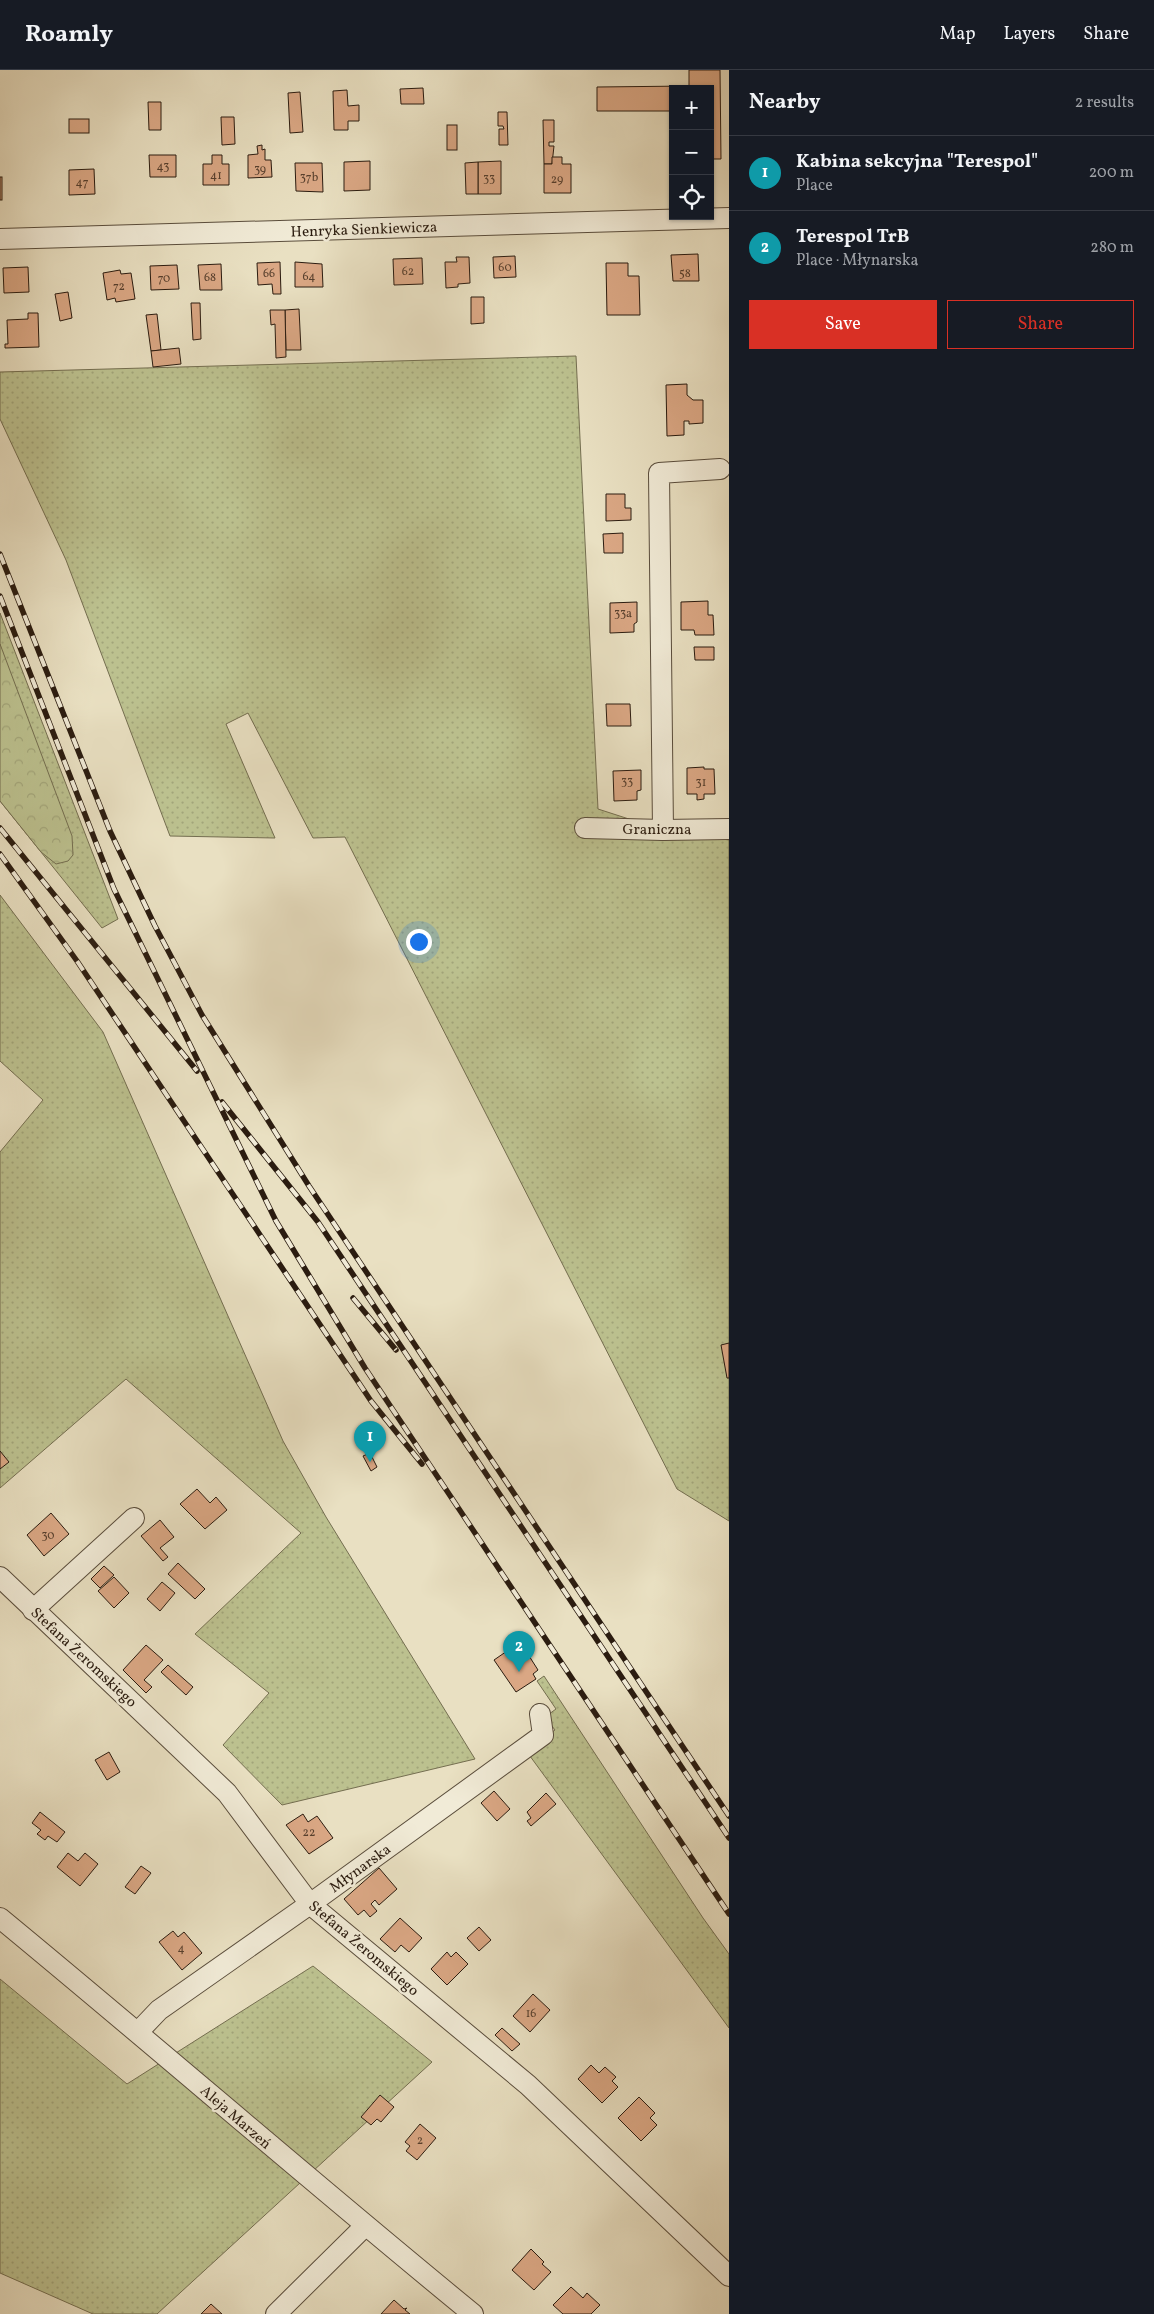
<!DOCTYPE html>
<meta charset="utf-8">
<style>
body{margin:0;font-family:Vollkorn,serif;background:#20242c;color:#f1f3f6}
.controls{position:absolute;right:15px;top:15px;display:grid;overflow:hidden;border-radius:0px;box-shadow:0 1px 4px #0004}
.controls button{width:45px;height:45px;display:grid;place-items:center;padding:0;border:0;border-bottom:1px solid #363941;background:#171b24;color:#f1f3f6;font:25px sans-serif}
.you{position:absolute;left:418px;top:871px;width:18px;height:18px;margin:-12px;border:4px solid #fff;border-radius:50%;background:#1a73e8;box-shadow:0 0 0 8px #1a73e833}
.badge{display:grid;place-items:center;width:32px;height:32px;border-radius:50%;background:#d93025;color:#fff;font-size:16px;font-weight:700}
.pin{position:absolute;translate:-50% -41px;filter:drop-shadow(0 1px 2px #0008)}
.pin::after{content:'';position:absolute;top:26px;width:18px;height:15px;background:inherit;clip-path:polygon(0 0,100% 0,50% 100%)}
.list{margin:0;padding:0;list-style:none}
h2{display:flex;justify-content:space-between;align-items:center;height:65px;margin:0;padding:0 20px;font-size:21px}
h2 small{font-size:16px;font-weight:400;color:#9ea1a6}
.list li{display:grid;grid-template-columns:32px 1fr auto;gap:15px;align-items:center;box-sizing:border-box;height:75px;padding:0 20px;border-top:1px solid #363941}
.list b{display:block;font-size:19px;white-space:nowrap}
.list p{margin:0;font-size:16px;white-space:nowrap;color:#9ea1a6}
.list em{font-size:16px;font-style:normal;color:#9ea1a6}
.actions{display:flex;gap:10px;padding:15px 20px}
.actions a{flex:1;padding:11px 0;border:1px solid #d93025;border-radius:0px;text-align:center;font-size:18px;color:#d93025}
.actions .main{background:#d93025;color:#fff}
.icon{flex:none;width:28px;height:28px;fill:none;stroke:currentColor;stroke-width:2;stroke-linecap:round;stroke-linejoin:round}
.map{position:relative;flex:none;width:729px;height:2244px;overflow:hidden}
header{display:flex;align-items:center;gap:30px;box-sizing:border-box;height:70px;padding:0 25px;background:#171b24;border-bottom:1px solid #363941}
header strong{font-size:24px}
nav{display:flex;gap:28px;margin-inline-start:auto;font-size:18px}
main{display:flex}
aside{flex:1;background:#171b24}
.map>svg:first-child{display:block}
.grass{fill:url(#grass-dots);stroke:#746e50}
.forest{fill:url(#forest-crowns);stroke:#746e50}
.building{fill:#daa784;stroke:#2b1c10}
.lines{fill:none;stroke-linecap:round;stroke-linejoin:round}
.minor-casing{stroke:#5a4d3c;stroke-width:22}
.minor{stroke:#f1ebd7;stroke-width:20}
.rail-casing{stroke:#2b1c10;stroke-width:5.5}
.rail{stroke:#f1ebd7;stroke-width:4;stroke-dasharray:11;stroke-linecap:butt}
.labels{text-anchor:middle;stroke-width:5;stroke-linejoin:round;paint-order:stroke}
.number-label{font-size:12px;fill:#573f2d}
.street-label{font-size:15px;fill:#2b1c10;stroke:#f1ebd7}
</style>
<header>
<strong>Roamly</strong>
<nav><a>Map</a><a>Layers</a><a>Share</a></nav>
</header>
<main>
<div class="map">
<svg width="729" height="2244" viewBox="0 0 729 2244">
<defs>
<pattern id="grass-dots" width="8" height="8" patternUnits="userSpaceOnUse" patternTransform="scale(1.25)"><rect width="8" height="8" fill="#bcc18f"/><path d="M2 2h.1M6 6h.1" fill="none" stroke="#a2a57a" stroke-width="1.8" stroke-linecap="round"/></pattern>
<pattern id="forest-crowns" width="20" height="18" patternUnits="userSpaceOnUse" patternTransform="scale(1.25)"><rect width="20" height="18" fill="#bcc18f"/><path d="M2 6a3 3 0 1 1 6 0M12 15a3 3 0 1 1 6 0" fill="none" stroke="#a2a57a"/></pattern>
</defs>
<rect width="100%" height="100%" fill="#e9e0c2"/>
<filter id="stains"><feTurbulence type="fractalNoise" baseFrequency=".004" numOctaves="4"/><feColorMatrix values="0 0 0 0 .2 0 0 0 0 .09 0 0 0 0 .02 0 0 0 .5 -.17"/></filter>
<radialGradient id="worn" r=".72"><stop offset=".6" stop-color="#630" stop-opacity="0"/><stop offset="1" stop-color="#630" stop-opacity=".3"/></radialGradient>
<g class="grass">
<polygon points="576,286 598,739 663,760 729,770 729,1451 677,1419 345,767 313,768 248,643 226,654 275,768 170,766 66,490 0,349 0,302"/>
<polygon points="0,543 118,849 102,858 0,731"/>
<polygon points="0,825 103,962 283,1371 326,1447 475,1689 282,1735 223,1675 269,1623 195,1564 301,1463 126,1309 0,1418 0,1082 43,1030 0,991"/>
<polygon points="544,1606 703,1848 729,1884 729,1958 527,1682 555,1660 545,1647 556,1639 537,1611"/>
<polygon points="313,1896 432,1992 157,2244 93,2244 0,2203 0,1909 127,2014"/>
</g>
<polygon class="forest" points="0,574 72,766 73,785 68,791 56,794 41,782 0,731"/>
<g class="building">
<polygon points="689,0 720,0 721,89 710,89 710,19 673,19 673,41 597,41 597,17 689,16"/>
<polygon points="423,18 424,34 401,34 400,19"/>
<polygon points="347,20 348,36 359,35 359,51 348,51 348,60 334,60 333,21"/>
<polygon points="300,22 303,62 290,63 288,23"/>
<polygon points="148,32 161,32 161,60 149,60"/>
<polygon points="498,42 507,42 508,75 499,75 499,59 504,59 503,56 498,56"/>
<polygon points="221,47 234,47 235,74 222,75"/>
<rect x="69" y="49" width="20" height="14"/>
<polygon points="543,50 554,50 554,72 549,72 549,76 554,76 552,94 544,94"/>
<rect x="447" y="55" width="10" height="25"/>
<polygon points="262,75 262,80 265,79 265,90 271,90 272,107 248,108 248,85 258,84 257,76"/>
<polygon points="149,85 176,85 176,107 150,107"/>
<polygon points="212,85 222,85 222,94 229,94 229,115 203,115 203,94 212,94"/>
<polygon points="552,87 562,87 562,94 571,94 571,123 544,123 544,94 552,94"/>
<polygon points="370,91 370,120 344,121 344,92"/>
<polygon points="501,91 501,124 478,124 478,92"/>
<polygon points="478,92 478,124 466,124 465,93"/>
<polygon points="295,93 322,93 323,122 296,121"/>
<polygon points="94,99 95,124 69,125 69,100"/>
<rect x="0" y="107" width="2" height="23"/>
<polygon points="698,184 699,211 673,211 671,185"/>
<polygon points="515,186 516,207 494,208 493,187"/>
<polygon points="456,187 469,187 470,213 458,214 458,217 446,218 445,192 457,192"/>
<polygon points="422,188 423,214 394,215 393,189"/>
<polygon points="280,192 281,224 273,224 272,214 258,215 257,193"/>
<polygon points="295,192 322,194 323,217 295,217"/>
<polygon points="606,193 628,193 628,206 639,206 640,245 607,245"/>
<polygon points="221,194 222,220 200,220 198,195"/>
<polygon points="177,195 179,219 151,220 150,196"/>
<polygon points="28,197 29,222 4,223 3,198"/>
<polygon points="120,200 121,204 131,203 135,229 116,232 115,228 107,230 103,203"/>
<polygon points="68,222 72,248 60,251 55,224"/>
<polygon points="471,227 484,227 484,253 471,254"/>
<polygon points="191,233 200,233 201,269 193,270"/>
<polygon points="299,239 301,280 286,280 285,240"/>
<polygon points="270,240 285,240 286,287 276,288 275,254 271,255"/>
<polygon points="28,243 38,243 39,277 5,278 5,274 8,274 7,250 28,249"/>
<polygon points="157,244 161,280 151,281 146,245"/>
<polygon points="179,278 181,294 153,297 151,281"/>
<polygon points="687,314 687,325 693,330 703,330 703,353 689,354 689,351 684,351 684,365 667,366 666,315"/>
<polygon points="606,424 625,424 625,438 631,438 631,450 606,451"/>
<polygon points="623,463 623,483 604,483 603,464"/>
<polygon points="708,531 708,545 713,545 714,565 695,565 694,560 681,560 681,532"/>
<polygon points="637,532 637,552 634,554 634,562 610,563 610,533"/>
<polygon points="694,577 714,577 714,590 695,590"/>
<polygon points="606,634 630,634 631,656 607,656"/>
<polygon points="704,697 704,699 714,699 715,724 704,724 704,729 697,730 697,724 687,724 687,698"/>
<polygon points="641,700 641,720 637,721 637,730 614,731 613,701"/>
<polygon points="729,1273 729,1308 727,1308 721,1275"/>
<polygon points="0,1381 9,1392 0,1399"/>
<polygon points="370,1383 377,1397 371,1401 363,1386"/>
<polygon points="197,1419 210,1433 216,1427 227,1440 205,1459 180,1434"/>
<polygon points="51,1443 69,1464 44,1486 27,1465"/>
<polygon points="160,1450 174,1467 160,1478 168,1487 163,1491 141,1466"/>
<polygon points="178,1493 205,1519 195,1529 168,1504"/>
<polygon points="104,1496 114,1505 100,1518 91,1509"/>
<polygon points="114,1507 129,1523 114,1538 98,1521"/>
<polygon points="162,1512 175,1523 160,1541 147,1529"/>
<polygon points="146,1575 163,1590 144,1610 152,1617 146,1623 123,1600"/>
<polygon points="524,1578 538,1600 533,1604 536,1609 516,1622 494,1590 510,1579 514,1585"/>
<polygon points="168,1595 193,1617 186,1625 161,1602"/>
<polygon points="109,1682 120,1702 107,1710 95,1690"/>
<polygon points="494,1721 510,1739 497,1751 481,1733"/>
<polygon points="546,1723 556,1734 531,1756 527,1751 531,1748 527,1742"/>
<polygon points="40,1742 65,1762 57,1772 48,1766 45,1770 37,1764 41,1760 32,1753"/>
<polygon points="303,1744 308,1752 317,1746 333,1768 309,1784 286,1755"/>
<polygon points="68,1783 78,1791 85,1783 98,1794 80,1816 57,1797"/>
<polygon points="141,1796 151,1803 135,1824 125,1817"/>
<polygon points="379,1798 397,1819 379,1835 375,1830 371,1834 377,1841 370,1847 364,1840 358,1845 344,1829"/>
<polygon points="400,1848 422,1868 409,1882 401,1875 395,1882 380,1869"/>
<polygon points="479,1857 491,1870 479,1881 467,1868"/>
<polygon points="173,1861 178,1867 184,1862 202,1883 182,1900 159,1872"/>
<polygon points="447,1882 451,1887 456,1882 468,1894 447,1915 431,1899"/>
<polygon points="533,1924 550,1940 530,1962 513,1946"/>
<polygon points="502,1958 520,1974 512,1981 495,1965"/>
<polygon points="591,1995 599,2003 605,1997 616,2007 612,2011 618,2017 602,2033 578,2009"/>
<polygon points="380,2025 394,2037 381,2052 377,2049 371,2055 361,2047"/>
<polygon points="639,2027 655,2043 650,2048 657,2055 641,2071 618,2048"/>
<polygon points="420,2054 436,2068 417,2090 406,2081 410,2076 405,2072"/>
<polygon points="531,2179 544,2192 542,2194 551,2202 534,2220 512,2200"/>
<polygon points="571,2217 583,2228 587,2223 600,2235 591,2244 563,2244 553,2235"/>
<polygon points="394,2230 404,2239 407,2238 405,2240 410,2244 381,2244"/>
<polygon points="211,2234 222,2244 201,2244"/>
</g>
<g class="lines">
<defs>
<g id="minor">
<polyline points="0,169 729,148"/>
<polyline points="585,758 663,760 729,759"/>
<polyline points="663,760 659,403 720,399"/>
<polyline points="0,1507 227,1723 310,1834 528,2015 729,2206"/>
<polyline points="33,1540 134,1448"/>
<path d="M 0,1848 C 159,1979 314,2114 473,2244"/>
<polyline points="138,1962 159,1940 310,1834 543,1665 540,1644"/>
<polyline points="276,2244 365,2156"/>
</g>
</defs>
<use href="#minor" class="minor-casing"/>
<use href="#minor" class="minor"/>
<defs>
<g id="rail">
<polyline points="0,484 110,761 155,856 202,945 309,1116 729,1746"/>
<polyline points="0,526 114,819 276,1151 365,1298 729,1844"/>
<polyline points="0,758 197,1001"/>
<polyline points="0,784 77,891 371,1331 422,1394"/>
<polyline points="222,1032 318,1152 729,1768"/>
<polyline points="353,1228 396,1280"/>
</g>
</defs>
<use href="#rail" class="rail-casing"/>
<use href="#rail" class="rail"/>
</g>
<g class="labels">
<g class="number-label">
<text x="163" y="100">43</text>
<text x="260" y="103">39</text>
<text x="216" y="109">41</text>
<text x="309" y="111">37b</text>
<text x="489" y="112">33</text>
<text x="557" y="113">29</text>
<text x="82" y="116">47</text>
<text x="505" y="201">60</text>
<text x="408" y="205">62</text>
<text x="269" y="207">66</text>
<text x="685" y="207">58</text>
<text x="309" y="210">64</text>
<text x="210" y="211">68</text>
<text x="164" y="212">70</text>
<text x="119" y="220">72</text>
<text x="623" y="547">33a</text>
<text x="627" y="715">33</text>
<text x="701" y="716">31</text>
<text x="48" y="1469">30</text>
<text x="309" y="1766">22</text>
<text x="181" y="1882">4</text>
<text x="531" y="1947">16</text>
<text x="420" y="2074">2</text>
</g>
<g class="street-label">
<text transform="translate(364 159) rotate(-2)" y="5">Henryka Sienkiewicza</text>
<text x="657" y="764">Graniczna</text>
<text transform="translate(84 1587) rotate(43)" y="5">Stefana Żeromskiego</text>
<text transform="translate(360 1798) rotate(-36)" y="5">Młynarska</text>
<text transform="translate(364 1878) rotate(40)" y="5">Stefana Żeromskiego</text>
<text transform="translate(236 2047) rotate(41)" y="5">Aleja Marzeń</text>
</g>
</g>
<rect width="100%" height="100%" filter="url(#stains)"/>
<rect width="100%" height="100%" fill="url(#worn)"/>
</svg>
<div class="controls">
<button>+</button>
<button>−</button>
<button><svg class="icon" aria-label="locate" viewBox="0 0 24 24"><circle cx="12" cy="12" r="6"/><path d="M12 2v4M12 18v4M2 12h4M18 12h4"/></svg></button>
</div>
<div class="you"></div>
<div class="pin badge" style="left:370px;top:1392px;background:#0f9aa8">1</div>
<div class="pin badge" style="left:519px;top:1602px;background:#0f9aa8">2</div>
</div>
<aside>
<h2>Nearby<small>2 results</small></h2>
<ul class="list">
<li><span class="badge" style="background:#0f9aa8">1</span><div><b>Kabina sekcyjna &quot;Terespol&quot;</b><p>Place</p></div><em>200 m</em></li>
<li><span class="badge" style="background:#0f9aa8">2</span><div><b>Terespol TrB</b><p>Place · Młynarska</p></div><em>280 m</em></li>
</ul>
<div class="actions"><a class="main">Save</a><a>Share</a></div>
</aside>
</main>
